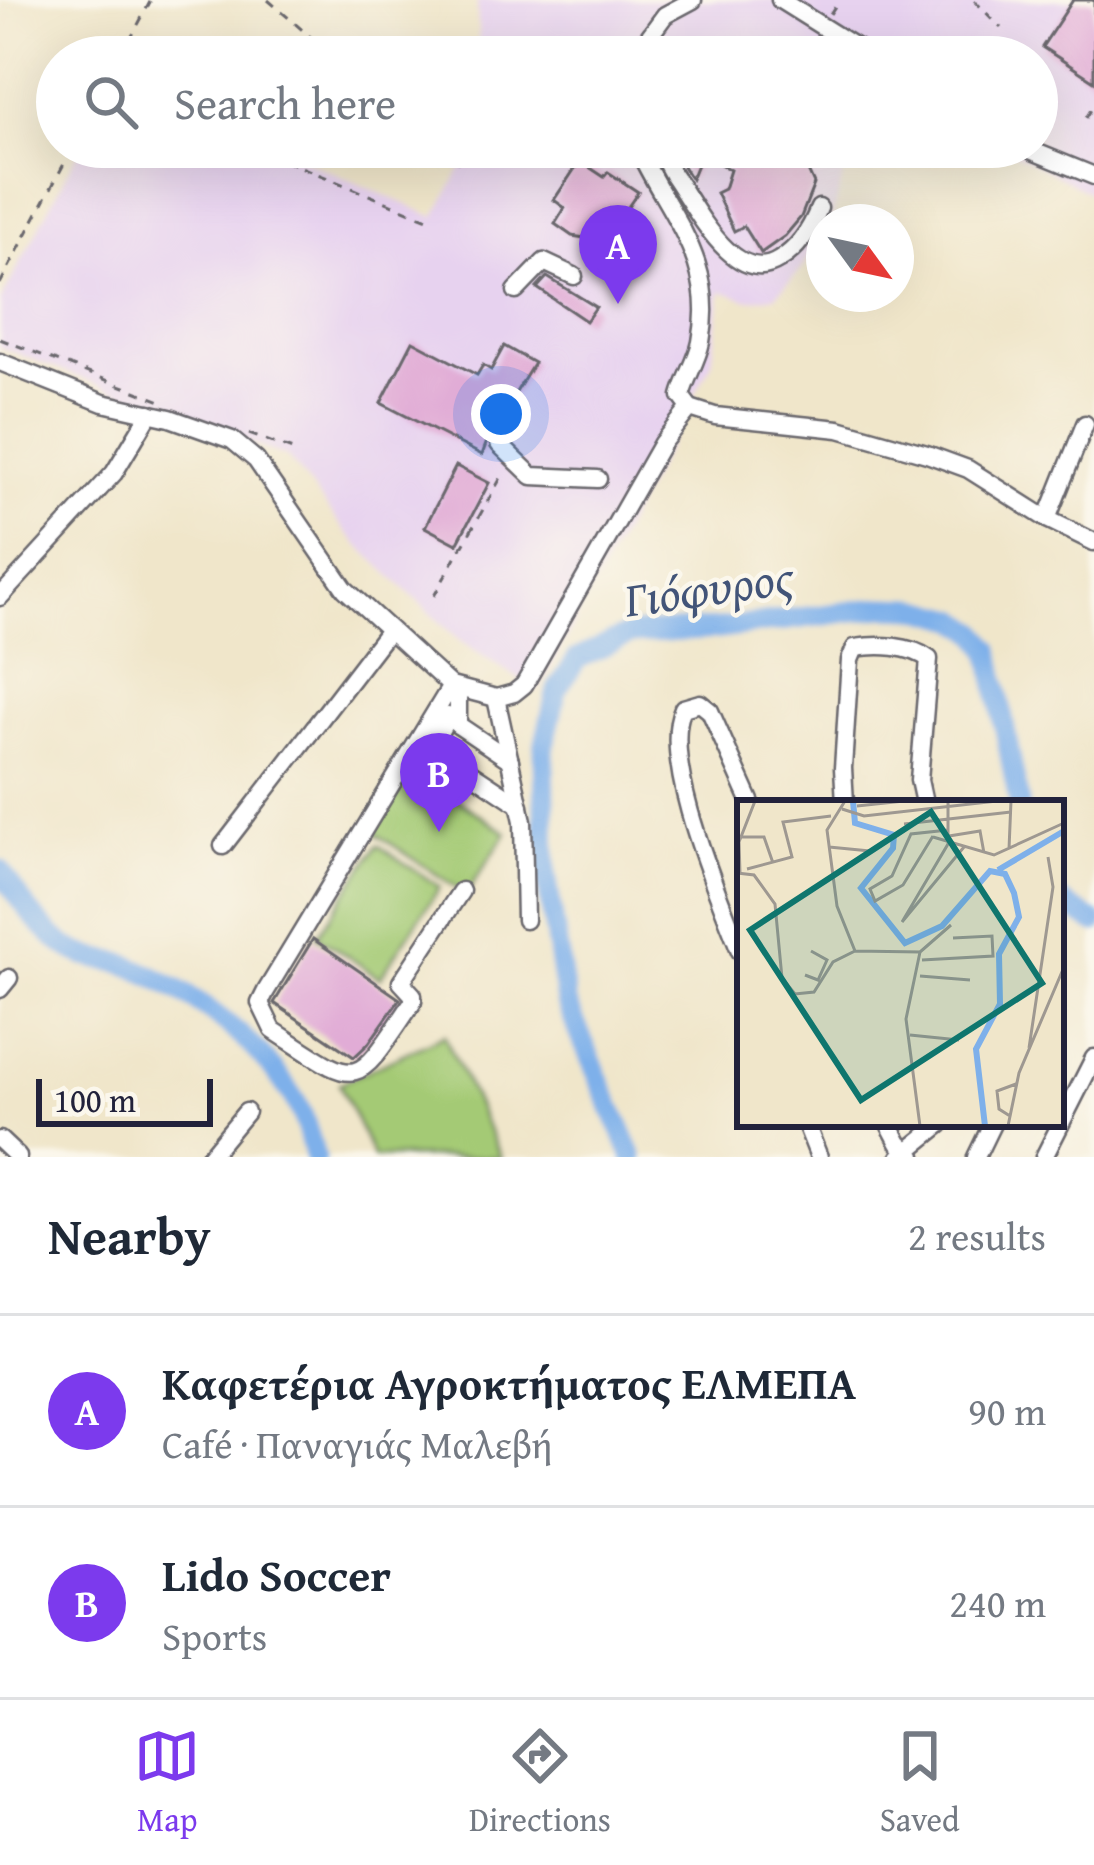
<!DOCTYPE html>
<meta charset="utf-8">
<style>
body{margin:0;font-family:"Gentium Book Plus",serif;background:#f6f6f7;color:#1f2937}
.compass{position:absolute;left:806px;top:204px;width:108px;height:108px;border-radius:50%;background:#fff;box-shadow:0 12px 48px #0002;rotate:123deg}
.scale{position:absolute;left:36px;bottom:30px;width:177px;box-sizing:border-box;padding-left:12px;border:6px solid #22223b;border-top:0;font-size:33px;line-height:42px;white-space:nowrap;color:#22223b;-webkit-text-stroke:9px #fbf7ec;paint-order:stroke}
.you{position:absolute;left:501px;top:414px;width:42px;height:42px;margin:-30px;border:9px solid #fff;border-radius:50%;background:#1a73e8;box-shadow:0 0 0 18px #1a73e833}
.badge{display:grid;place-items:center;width:78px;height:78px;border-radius:50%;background:#7c3aed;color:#fff;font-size:39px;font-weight:700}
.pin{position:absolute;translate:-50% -99px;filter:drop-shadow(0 3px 6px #0008)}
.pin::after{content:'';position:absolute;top:63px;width:42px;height:36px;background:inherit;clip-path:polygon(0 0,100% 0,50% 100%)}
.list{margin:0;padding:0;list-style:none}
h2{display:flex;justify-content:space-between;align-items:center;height:156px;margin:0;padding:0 48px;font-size:51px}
h2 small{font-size:39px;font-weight:400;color:#747a83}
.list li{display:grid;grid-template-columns:78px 1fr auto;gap:36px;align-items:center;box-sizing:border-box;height:192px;padding:0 48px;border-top:3px solid #e0e1e3}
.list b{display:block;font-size:45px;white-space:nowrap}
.list p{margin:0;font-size:39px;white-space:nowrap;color:#747a83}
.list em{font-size:39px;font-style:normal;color:#747a83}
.icon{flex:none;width:66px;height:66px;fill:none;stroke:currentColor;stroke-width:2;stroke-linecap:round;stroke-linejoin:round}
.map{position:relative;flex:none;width:1094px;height:1157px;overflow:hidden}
.search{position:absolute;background:#fff;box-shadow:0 12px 48px #0002;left:36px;right:36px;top:36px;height:132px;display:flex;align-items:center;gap:30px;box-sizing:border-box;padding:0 42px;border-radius:66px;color:#747a83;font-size:45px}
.sheet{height:540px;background:#fff}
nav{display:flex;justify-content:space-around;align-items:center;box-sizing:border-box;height:168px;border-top:3px solid #e0e1e3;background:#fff;font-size:33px;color:#747a83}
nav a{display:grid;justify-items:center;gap:6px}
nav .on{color:#7c3aed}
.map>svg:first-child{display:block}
.built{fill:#e7d2ef}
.green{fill:#a4ca74;stroke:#637658;stroke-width:3}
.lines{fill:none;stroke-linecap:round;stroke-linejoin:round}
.river{stroke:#7eb0ea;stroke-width:21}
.building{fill:#e1acd6}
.minor-casing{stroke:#6a676d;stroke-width:21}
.path{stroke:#6a676d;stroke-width:3;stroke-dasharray:9 9;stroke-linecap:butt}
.minor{stroke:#fff;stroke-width:16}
.labels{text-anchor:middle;stroke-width:9;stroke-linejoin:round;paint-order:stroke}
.water-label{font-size:48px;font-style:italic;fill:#425478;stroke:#fbf7ec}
.inset-river{fill:none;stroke:#7eb0ea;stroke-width:6}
.inset-road{fill:none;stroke:#9e9891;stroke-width:3}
.view{fill:#0f766e;fill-opacity:0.15;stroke:#0f766e;stroke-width:6}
.inset-edge{fill:none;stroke:#22223b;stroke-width:6}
</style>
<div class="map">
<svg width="1094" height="1157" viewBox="0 0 1094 1157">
<rect width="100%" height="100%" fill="#fbf7ec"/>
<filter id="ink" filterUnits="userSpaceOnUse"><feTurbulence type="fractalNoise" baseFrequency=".00833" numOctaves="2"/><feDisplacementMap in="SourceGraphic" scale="24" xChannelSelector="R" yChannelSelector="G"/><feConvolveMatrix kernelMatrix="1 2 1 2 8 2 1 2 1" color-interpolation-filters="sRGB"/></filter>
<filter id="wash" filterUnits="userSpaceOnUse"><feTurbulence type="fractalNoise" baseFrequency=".004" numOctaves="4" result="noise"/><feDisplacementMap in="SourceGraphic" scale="48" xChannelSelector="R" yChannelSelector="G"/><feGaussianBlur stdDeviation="2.7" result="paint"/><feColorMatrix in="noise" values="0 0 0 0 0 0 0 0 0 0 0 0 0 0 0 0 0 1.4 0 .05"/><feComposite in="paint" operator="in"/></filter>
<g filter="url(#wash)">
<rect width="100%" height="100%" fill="#f0e6ca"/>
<g class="built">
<polygon points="477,0 1094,0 1094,195 1002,147 1037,147 1037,57 479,57"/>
<polygon points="81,147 274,147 435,217 473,147 857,147 844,172 831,222 824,222 824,234 800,271 775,296 749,300 721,291 712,362 538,691 461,642 350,537 287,457 0,347 0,302"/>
</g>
<g class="green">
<polygon points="413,770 507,833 466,894 372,831"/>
<polygon points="378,845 440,887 380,978 317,936"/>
<polygon points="444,1035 501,1157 373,1157 339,1084"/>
</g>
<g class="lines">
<g class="river">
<path d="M 0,870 C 20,900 47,941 83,955 C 97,960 114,960 128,965 C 194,992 262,1042 297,1104 C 306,1120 310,1140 315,1157"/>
<polyline points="1061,902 1094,922"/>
<polyline points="633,1157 566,1002 546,874 544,747 557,690 577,659 630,634 719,629 884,607 917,608 958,619 976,631 990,649 1019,803"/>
</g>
</g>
<g id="blocks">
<g class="building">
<polygon points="1073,0 1094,0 1094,81 1042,47"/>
<polygon points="681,147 704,147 691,179 680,161"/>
<polygon points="735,147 784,147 793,155 799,151 814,184 801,217 785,236 761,253 744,226 734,231 716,193 724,189 730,170 720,164"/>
<polygon points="580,161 604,177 608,172 638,192 605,241 572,236 555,224 565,208 554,200"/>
<polygon points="547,277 596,307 586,321 537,288"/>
<polygon points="413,341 477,375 483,365 491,370 504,346 534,363 489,436 482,455 381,403"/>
<polygon points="456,466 489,483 457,544 425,527"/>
<polygon points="313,939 400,999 368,1044 354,1057 274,1003"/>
</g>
</g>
</g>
<g filter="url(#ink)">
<use href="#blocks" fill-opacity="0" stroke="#6a676d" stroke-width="3"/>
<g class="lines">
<defs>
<g id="minor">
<polyline points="780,0 871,57"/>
<polyline points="634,57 665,15 693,0"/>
<path d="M 637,147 C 669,216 717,260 701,342 C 697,361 686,377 681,396 L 690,408"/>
<path d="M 668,147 L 667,164 L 673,175 C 695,206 734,289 779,260 C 799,248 811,229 819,208"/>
<polyline points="1023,147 1094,176"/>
<polyline points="516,291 544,262 574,276"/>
<polyline points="0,362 103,403 170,418 232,440 256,460 345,589 451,686 496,698 514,693 524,685 662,443 690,408"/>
<polyline points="690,408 715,416 839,429 927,454 968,469 1047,519 1094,542"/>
<polyline points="499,444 532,476 598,479"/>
<polyline points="1047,519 1085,424"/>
<polyline points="0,597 114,473 150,413"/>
<path d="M 451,686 L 266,991 L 260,1003 L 273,1030 C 362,1088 352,1092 413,1002 L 413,995 L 401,982 L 461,891"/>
<polyline points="458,689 458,725 510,760"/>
<polyline points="496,698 523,821 525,920"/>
<polyline points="458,725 448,716 432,747 520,805"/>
<path d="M 845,803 L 843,768 L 850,660 L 855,648 C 878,644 910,645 929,659 L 919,780 L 924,803"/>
<polyline points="223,846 389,630"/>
<path d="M 740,951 C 720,898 659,761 683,708 L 700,703 L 710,711 L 751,803"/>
<polyline points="0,989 9,978"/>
<polyline points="806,1124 819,1157"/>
<polyline points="889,1124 899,1143 913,1156"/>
<polyline points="0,1140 18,1157"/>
<polyline points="209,1157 246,1112"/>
<polyline points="900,1157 941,1124"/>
<polyline points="976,1157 992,1124"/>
<polyline points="1044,1157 1094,1058"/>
</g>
</defs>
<use href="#minor" class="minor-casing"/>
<g class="path">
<polyline points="268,0 314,40 348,57"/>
<polyline points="974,0 1001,28"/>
<polyline points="830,14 839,0"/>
<polyline points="121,57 151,0"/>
<polyline points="1086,118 1094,105"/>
<polyline points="252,147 430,220"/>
<polyline points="457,163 466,147"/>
<polyline points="0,284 73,147"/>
<polyline points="0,339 161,401"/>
<polyline points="249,434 298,452"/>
<polyline points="434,596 502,476"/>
</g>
<use href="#minor" class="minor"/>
</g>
</g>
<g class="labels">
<g class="water-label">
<text transform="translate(709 588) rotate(-8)" y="17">Γιόφυρος</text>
</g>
</g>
<g transform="translate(737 800)">
<rect width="327" height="327" fill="#f0e6ca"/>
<path class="inset-river" d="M 116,1 L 118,23 L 157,35 L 156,48 L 124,88 L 168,143 L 205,126 L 253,71 L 268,74 L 277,93 L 282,117 L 262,154 L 263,204 L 239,249 L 248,326M 261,70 L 327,31"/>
<path class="inset-road" d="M 108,1 L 90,30 L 100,106 L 118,151M 120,6 L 167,1M 105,9 L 127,16 L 260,1M 167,24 L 274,12M 196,36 L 166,85 L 138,101 L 133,89 L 155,76 L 174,34 L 211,30M 212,36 L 243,31 L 247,53M 4,37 L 27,37 L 36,63M 196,37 L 257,55 L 327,23M 92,47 L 133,51M 272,49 L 274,1M 10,69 L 55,57 L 46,22 L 94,16M 0,73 L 17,75 L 38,104 L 45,178 L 58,194 L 77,192 L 96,162 L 118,151 L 183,152 L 169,219 L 183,326M 3,73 L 2,42 L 18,1M 165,122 L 211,44 L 211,1M 165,122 L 227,47M 183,152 L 214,125M 185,160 L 256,156 L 255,136 L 216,138M 68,175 L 81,180 L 90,160 L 74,151M 183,176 L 233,180M 173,235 L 222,240M 292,248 L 316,87 L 311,57M 273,316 L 262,309 L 260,291 L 279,284M 271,326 L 282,273 L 327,167"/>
<path class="view" d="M 194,12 L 305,183 L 124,300 L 13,130 Z"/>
<rect width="327" height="327" class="inset-edge"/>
</g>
</svg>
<svg class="compass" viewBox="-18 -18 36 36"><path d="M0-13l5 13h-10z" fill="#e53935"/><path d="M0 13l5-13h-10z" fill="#747a83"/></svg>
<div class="scale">100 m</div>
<div class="you"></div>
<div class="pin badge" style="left:618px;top:304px">A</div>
<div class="pin badge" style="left:439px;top:832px">B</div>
<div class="search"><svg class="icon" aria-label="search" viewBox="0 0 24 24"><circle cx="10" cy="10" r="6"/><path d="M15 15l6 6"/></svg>Search here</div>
</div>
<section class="sheet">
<h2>Nearby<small>2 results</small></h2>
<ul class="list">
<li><span class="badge">A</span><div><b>Καφετέρια Αγροκτήματος ΕΛΜΕΠΑ</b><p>Café · Παναγιάς Μαλεβή</p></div><em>90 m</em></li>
<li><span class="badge">B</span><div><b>Lido Soccer</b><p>Sports</p></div><em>240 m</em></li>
</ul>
</section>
<nav>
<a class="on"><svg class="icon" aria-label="map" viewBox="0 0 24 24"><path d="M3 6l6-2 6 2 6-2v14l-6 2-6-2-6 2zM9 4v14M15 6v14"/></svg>Map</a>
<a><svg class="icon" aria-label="directions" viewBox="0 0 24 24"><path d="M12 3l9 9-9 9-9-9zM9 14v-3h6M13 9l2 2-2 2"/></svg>Directions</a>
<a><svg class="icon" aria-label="saved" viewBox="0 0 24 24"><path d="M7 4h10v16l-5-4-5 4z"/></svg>Saved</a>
</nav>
